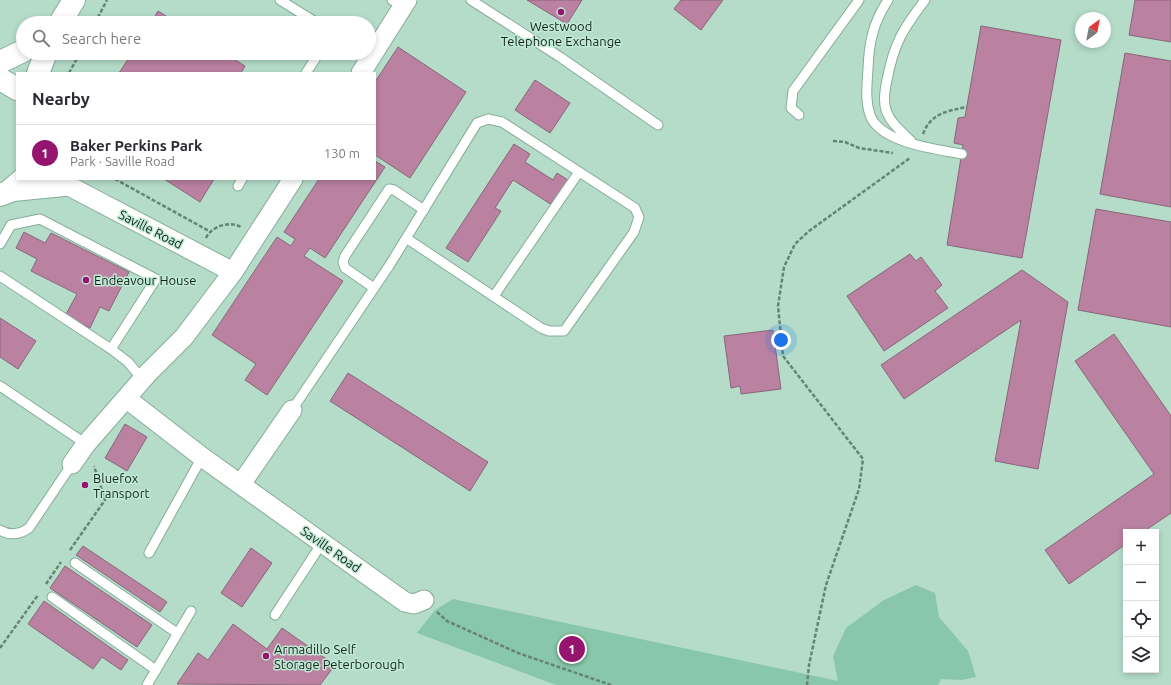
<!DOCTYPE html>
<meta charset="utf-8">
<style>
body{margin:0;font-family:Ubuntu,sans-serif;background:#f7f7f7;color:#2b2b33}
.controls{position:absolute;right:12px;bottom:12px;display:grid;overflow:hidden;border-radius:0px;box-shadow:0 2px 6px #0003}
.controls button{width:36px;height:36px;display:grid;place-items:center;padding:0;border:0;border-bottom:1px solid #e1e1e2;background:#fff;color:#2b2b33;font:20px sans-serif}
.compass{position:absolute;left:1075px;top:12px;width:36px;height:36px;border-radius:50%;background:#fff;box-shadow:0 2px 6px #0003;rotate:32deg}
.you{position:absolute;left:781px;top:340px;width:14px;height:14px;margin:-10px;border:3px solid #fff;border-radius:50%;background:#1a73e8;box-shadow:0 0 0 6px #1a73e833}
.badge{display:grid;place-items:center;width:26px;height:26px;border-radius:50%;background:#94146e;color:#fff;font-size:13px;font-weight:700}
.pin{position:absolute;translate:-50% -50%;border:2px solid #fff;box-shadow:0 1px 4px #0006}
.list{margin:0;padding:0;list-style:none}
h2{display:flex;justify-content:space-between;align-items:center;height:52px;margin:0;padding:0 16px;font-size:17px}
h2 small{font-size:13px;font-weight:400;color:#7c7c81}
.list li{display:grid;grid-template-columns:26px 1fr auto;gap:12px;align-items:center;box-sizing:border-box;height:56px;padding:0 16px;border-top:1px solid #e1e1e2}
.list b{display:block;font-size:15px;white-space:nowrap}
.list p{margin:0;font-size:13px;white-space:nowrap;color:#7c7c81}
.list em{font-size:13px;font-style:normal;color:#7c7c81}
.icon{flex:none;width:22px;height:22px;fill:none;stroke:currentColor;stroke-width:2;stroke-linecap:round;stroke-linejoin:round}
.map{position:relative;flex:none;width:1171px;height:685px;overflow:hidden}
.search{position:absolute;background:#fff;box-shadow:0 2px 6px #0003;left:16px;top:16px;width:360px;height:44px;display:flex;align-items:center;gap:10px;box-sizing:border-box;padding:0 14px;border-radius:22px;color:#7c7c81;font-size:15px}
.panel{position:absolute;background:#fff;box-shadow:0 2px 6px #0003;left:16px;top:72px;width:360px;height:108px;border-radius:0px}
.map>svg:first-child{display:block}
.green{fill:#88c7aa}
.building{fill:#ba81a1;stroke:#886779}
.lines{fill:none;stroke-linecap:round;stroke-linejoin:round}
.lane-casing{stroke:#85ad9a;stroke-width:11}
.street-casing{stroke:#85ad9a;stroke-width:21}
.secondary-casing{stroke:#85ad9a;stroke-width:24}
.path{stroke:#668376;stroke-width:2.5;stroke-dasharray:4 2;stroke-linecap:butt}
.lane{stroke:#fff;stroke-width:9}
.street{stroke:#fff;stroke-width:19}
.secondary{stroke:#fff;stroke-width:22}
.poi-dot{fill:#94146e;stroke:#c1ead6;stroke-width:1.5}
.labels{text-anchor:middle;stroke-width:3;stroke-linejoin:round;paint-order:stroke}
.poi-label{font-size:13px;fill:#14241d;stroke:#c1ead6;text-anchor:start}
.street-label{font-size:13px;fill:#14241d;stroke:#c1ead6}
</style>
<div class="map">
<svg width="1171" height="685" viewBox="0 0 1171 685">
<rect width="100%" height="100%" fill="#b4dcc9"/>
<polygon class="green" points="916,585 935,593 939,617 968,651 976,677 962,680 941,679 938,685 556,685 417,633 435,610 453,599 838,681 833,656 846,628 884,600"/>
<g class="building">
<polygon points="527,0 582,0 567,24"/>
<polygon points="681,0 723,0 701,30 674,9"/>
<polygon points="1135,0 1171,0 1171,42 1129,35"/>
<polygon points="158,11 177,23 151,23"/>
<polygon points="981,26 1061,40 1022,258 947,245 963,145 954,143 958,118 965,117"/>
<polygon points="398,47 466,92 410,178 375,155 375,82"/>
<polygon points="132,53 224,53 245,66 241,73 119,73"/>
<polygon points="1125,53 1171,61 1171,207 1100,194"/>
<polygon points="535,80 570,103 550,133 515,110"/>
<polygon points="514,144 530,154 525,162 553,180 557,173 568,180 552,205 513,180 495,208 501,211 468,262 446,248"/>
<polygon points="375,161 385,167 325,258 310,248 304,256 343,281 267,395 245,380 256,364 212,335 277,237 291,246 295,239 284,232 319,179 375,179"/>
<polygon points="164,179 214,179 200,202"/>
<polygon points="1096,209 1171,222 1171,327 1078,310"/>
<polygon points="24,232 45,243 51,233 129,272 109,311 100,307 90,328 65,316 77,294 31,271 37,259 16,248"/>
<polygon points="910,254 916,261 921,257 942,285 935,291 948,308 884,351 847,296"/>
<polygon points="1022,270 1068,302 1038,469 995,461 1021,320 904,399 881,365"/>
<polygon points="0,318 36,341 18,369 0,357"/>
<polygon points="773,330 781,389 741,394 740,386 731,388 724,336"/>
<polygon points="1114,334 1171,416 1171,513 1143,532 1126,532 1126,544 1069,584 1045,550 1154,474 1075,361"/>
<polygon points="348,373 488,462 470,491 330,401"/>
<polygon points="125,424 147,437 127,471 105,458"/>
<polygon points="83,546 167,602 160,612 76,555"/>
<polygon points="251,548 272,563 242,607 221,593"/>
<polygon points="65,566 152,625 137,647 50,588"/>
<polygon points="44,601 128,660 121,670 102,657 93,669 28,624"/>
<polygon points="233,624 267,649 282,628 335,665 320,685 177,684 198,653 208,660"/>
</g>
<g class="lines">
<defs>
<g id="lane">
<polyline points="280,0 317,23"/>
<polyline points="392,0 403,7"/>
<polyline points="471,0 560,57 658,125"/>
<path d="M 888,0 C 873,23 869,42 868,69 C 867,85 865,100 870,115 C 880,143 936,149 962,154"/>
<polyline points="306,73 319,53"/>
<polyline points="799,115 791,108 793,91 859,0"/>
<path d="M 911,141 C 902,132 890,123 886,110 C 883,101 885,89 887,80 C 894,43 903,29 925,0"/>
<polyline points="238,186 242,179"/>
<polyline points="0,244 11,225 40,219 156,279 111,349"/>
<polyline points="0,276 111,349 128,362 143,380"/>
<polyline points="374,288 345,268 343,262 345,256 389,189 394,190 424,210"/>
<polyline points="494,296 579,172"/>
<polyline points="0,386 86,444"/>
<polyline points="292,410 389,266 477,123 488,119 502,122 635,208 639,217 634,232 569,324 564,331 549,331 541,328 406,238"/>
<path d="M 0,530 C 10,536 19,535 29,528 L 72,464"/>
<polyline points="149,553 202,457"/>
<polyline points="75,563 177,633"/>
<polyline points="52,597 156,670"/>
<polyline points="275,615 322,543"/>
<polyline points="147,685 191,611"/>
</g>
<g id="street">
<polyline points="361,73 407,0"/>
<polyline points="65,179 69,186 233,272"/>
<polyline points="8,192 69,186"/>
<polyline points="127,399 202,457 405,602 414,604 424,600"/>
<polyline points="72,464 86,444 148,373 184,337 233,272 293,179"/>
<polyline points="241,484 292,410"/>
</g>
<g id="secondary">
<polyline points="60,23 74,0"/>
<polyline points="0,62 23,51"/>
<polyline points="38,73 46,53"/>
<polyline points="0,79 17,89"/>
<polyline points="0,195 8,192 23,179"/>
</g>
</defs>
<use href="#lane" class="lane-casing"/>
<use href="#street" class="street-casing"/>
<use href="#secondary" class="secondary-casing"/>
<g class="path">
<polyline points="95,23 107,0"/>
<polyline points="69,73 80,53"/>
<path d="M 923,134 C 931,113 947,111 967,107"/>
<polyline points="833,141 845,142 859,148 893,153"/>
<polyline points="115,179 209,231"/>
<path d="M 206,238 C 211,227 229,220 241,227"/>
<polyline points="70,550 105,500 94,466"/>
<polyline points="46,584 61,562"/>
<polyline points="437,612 447,621 518,653 611,685"/>
<polyline points="0,648 38,595"/>
<polyline points="807,685 809,665 826,585 859,489 863,459 783,356 778,306 784,267 795,244 809,231 910,158"/>
</g>
<use href="#lane" class="lane"/>
<use href="#street" class="street"/>
<use href="#secondary" class="secondary"/>
</g>
<g class="poi-dot">
<circle cx="561" cy="12" r="4"/>
<circle cx="86" cy="280" r="4"/>
<circle cx="85" cy="485" r="4"/>
<circle cx="266" cy="656" r="4"/>
</g>
<g class="labels">
<g class="poi-label">
<text x="561" y="31" text-anchor="middle">Westwood<tspan x="561" dy="15">Telephone Exchange</tspan></text>
<text x="94" y="285">Endeavour House</text>
<text x="93" y="483">Bluefox<tspan x="93" dy="15">Transport</tspan></text>
<text x="274" y="654">Armadillo Self<tspan x="274" dy="15">Storage Peterborough</tspan></text>
</g>
<g class="street-label">
<text transform="translate(151 229) rotate(27)" y="5">Saville Road</text>
<text transform="translate(331 549) rotate(35)" y="5">Saville Road</text>
</g>
</g>
</svg>
<div class="controls">
<button>+</button>
<button>−</button>
<button><svg class="icon" aria-label="locate" viewBox="0 0 24 24"><circle cx="12" cy="12" r="6"/><path d="M12 2v4M12 18v4M2 12h4M18 12h4"/></svg></button>
<button><svg class="icon" aria-label="layers" viewBox="0 0 24 24"><path d="M12 4l9 5-9 5-9-5zM3 14l9 5 9-5"/></svg></button>
</div>
<svg class="compass" viewBox="-18 -18 36 36"><path d="M0-13l5 13h-10z" fill="#e53935"/><path d="M0 13l5-13h-10z" fill="#7c7c81"/></svg>
<div class="you"></div>
<div class="pin badge" style="left:572px;top:649px">1</div>
<div class="search"><svg class="icon" aria-label="search" viewBox="0 0 24 24"><circle cx="10" cy="10" r="6"/><path d="M15 15l6 6"/></svg>Search here</div>
<section class="panel">
<h2>Nearby<small></small></h2>
<ul class="list">
<li><span class="badge">1</span><div><b>Baker Perkins Park</b><p>Park · Saville Road</p></div><em>130 m</em></li>
</ul>
</section>
</div>
